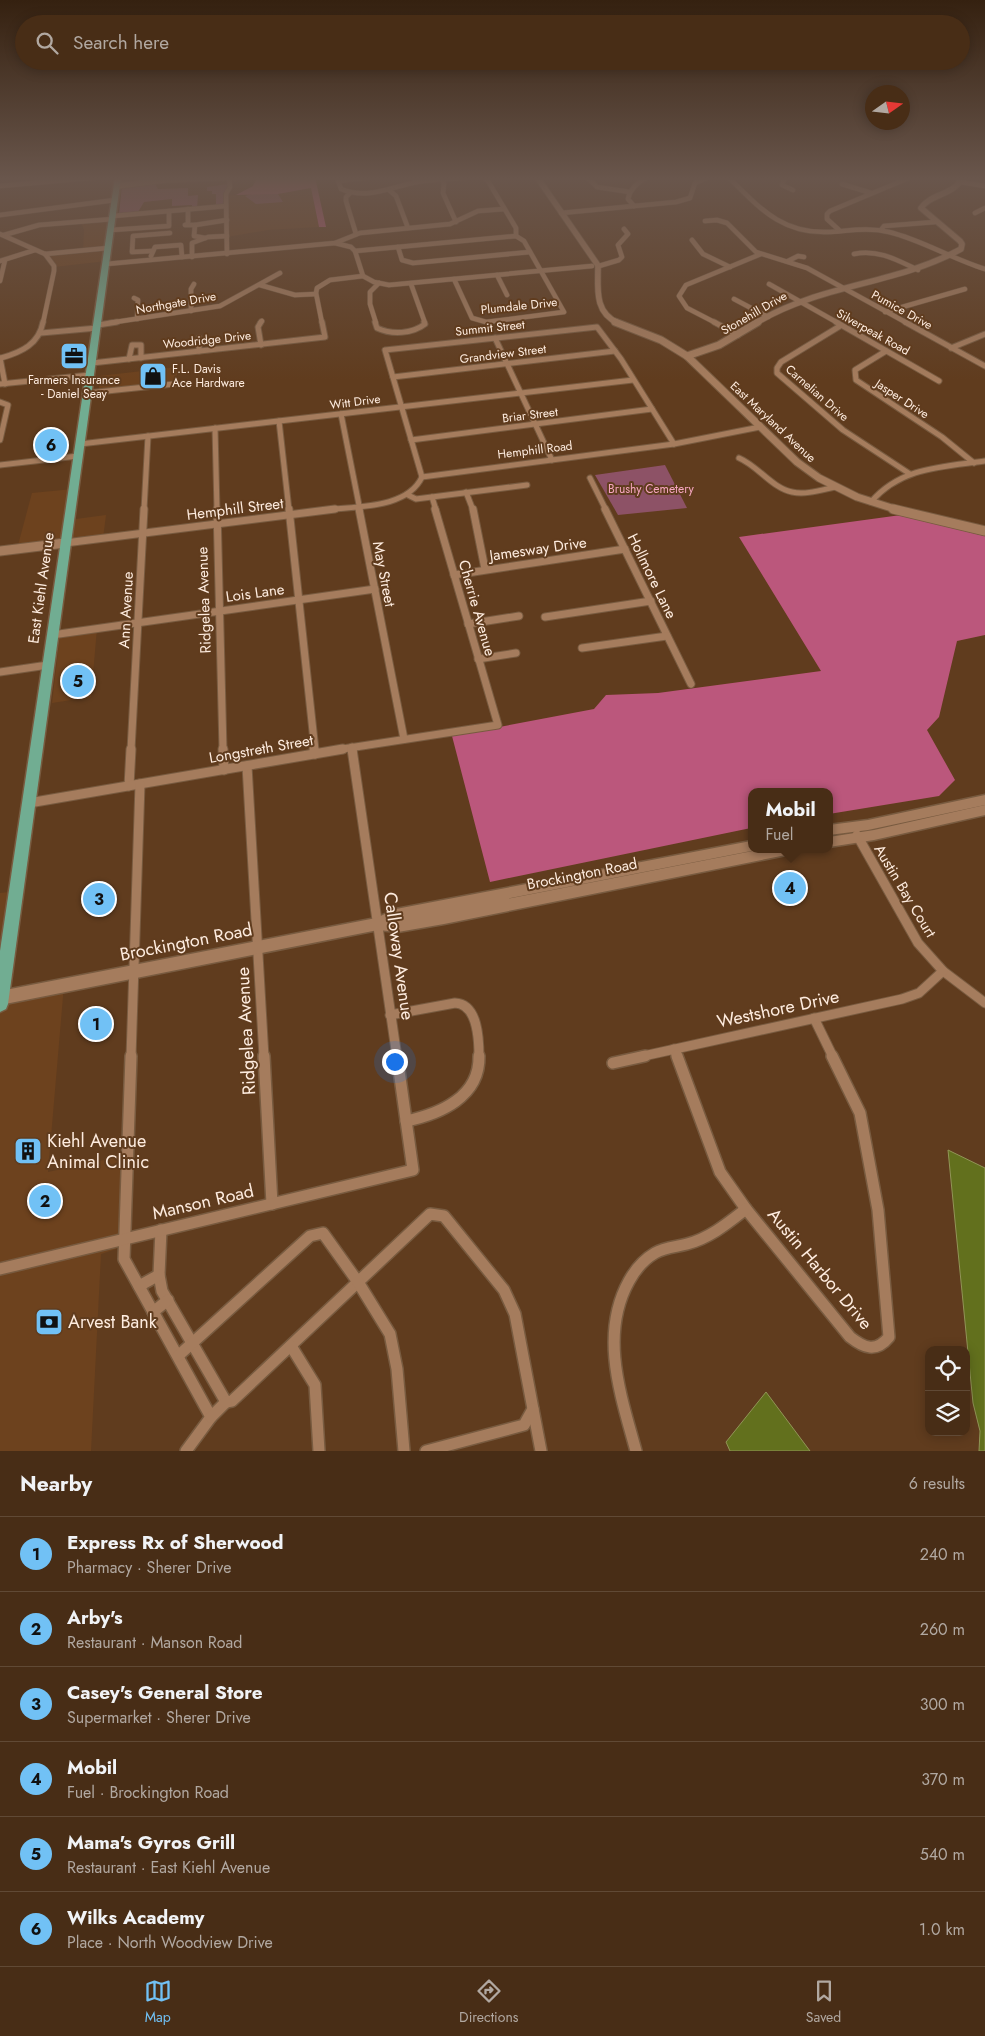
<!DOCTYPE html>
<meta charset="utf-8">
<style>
body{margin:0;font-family:Jost,sans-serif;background:#523923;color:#f1f3f6}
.controls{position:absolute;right:15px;bottom:15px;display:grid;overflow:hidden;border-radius:10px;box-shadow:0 2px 12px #0003}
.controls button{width:45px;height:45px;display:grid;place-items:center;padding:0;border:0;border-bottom:1px solid #604935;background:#482d16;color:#f1f3f6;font:25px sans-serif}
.compass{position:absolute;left:865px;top:85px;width:45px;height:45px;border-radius:50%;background:#482d16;box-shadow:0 2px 12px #0003;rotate:76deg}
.you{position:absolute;left:394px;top:1061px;width:18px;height:18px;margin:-12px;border:4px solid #fff;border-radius:50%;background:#1a73e8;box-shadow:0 0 0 8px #1a73e833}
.badge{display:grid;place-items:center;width:32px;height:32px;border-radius:50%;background:#71c1f5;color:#111;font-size:16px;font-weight:700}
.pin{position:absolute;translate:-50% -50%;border:2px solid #fff;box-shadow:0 1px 5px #0006}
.popup{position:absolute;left:748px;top:788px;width:85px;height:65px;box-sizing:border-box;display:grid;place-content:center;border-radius:10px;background:#482d16;filter:drop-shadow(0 1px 4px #0005);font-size:16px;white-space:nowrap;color:#b1a8a1}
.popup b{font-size:19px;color:#f1f3f6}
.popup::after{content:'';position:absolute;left:50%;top:100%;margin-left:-10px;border:10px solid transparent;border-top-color:#482d16}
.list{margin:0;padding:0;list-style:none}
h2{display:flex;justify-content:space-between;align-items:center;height:65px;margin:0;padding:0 20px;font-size:21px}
h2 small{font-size:16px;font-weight:400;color:#b1a8a1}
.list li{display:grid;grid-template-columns:32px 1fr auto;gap:15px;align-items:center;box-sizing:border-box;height:75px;padding:0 20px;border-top:1px solid #604935}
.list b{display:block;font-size:19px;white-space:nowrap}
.list p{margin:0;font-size:16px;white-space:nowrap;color:#b1a8a1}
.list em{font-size:16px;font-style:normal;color:#b1a8a1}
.icon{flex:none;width:28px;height:28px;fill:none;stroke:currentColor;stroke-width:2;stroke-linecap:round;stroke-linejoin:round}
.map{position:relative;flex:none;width:985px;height:1451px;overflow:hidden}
.search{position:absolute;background:#482d16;box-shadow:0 2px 12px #0003;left:15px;right:15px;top:15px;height:55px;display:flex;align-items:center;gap:12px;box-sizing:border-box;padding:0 18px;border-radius:28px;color:#b1a8a1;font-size:19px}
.sheet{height:515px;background:#482d16}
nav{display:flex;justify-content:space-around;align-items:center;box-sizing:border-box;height:70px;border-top:1px solid #604935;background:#482d16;font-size:14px;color:#b1a8a1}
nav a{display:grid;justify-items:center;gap:2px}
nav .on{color:#71c1f5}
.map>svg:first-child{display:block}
.built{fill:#6d421e}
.green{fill:#8d5266}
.forest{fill:#bb577c}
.water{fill:#62701d;stroke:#919557}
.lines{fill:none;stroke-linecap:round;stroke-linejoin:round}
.minor-far4-casing{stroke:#785b40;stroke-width:5.5}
.minor-far3-casing{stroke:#785b40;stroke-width:7}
.minor-far2-casing{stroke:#785b40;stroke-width:9}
.minor-far1-casing{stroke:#785b40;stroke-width:11}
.minor-casing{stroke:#785b40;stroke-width:14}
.tertiary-far2-casing{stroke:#785b40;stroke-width:7}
.tertiary-far1-casing{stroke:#785b40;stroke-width:9}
.tertiary-casing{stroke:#785b40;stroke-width:11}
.secondary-casing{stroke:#785b40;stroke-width:3}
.primary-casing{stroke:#785b40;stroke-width:3}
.minor-far4{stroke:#a57c5d;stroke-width:4.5}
.minor-far3{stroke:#a57c5d;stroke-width:5}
.minor-far2{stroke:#a57c5d;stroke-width:7}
.minor-far1{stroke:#a57c5d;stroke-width:9}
.minor{stroke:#a57c5d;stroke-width:11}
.tertiary-far2{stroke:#a57c5d;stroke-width:5.5}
.tertiary-far1{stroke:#a57c5d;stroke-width:7}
.tertiary{stroke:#a57c5d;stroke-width:9}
.secondary{fill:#a57c5d;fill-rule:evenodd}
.primary{fill:#71ad92;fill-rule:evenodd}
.labels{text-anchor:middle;stroke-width:4;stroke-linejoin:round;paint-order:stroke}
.far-street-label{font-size:12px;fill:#feecdf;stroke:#603c1e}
.far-poi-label{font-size:12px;fill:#feecdf;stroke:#603c1e;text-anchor:start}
.far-park-label{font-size:12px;fill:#f6a6c0;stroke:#603c1e}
.street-label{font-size:15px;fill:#feecdf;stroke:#603c1e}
.near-street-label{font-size:18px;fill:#feecdf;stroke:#603c1e}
.near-poi-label{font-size:18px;fill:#feecdf;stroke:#603c1e;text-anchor:start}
</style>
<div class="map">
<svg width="985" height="1451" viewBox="0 0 985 1451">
<rect width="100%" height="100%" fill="#603c1e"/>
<g class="built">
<polygon points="311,188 319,227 268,230 227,237 226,194 245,196 255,193 278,194"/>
<polygon points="113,219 107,261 54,267 45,254 83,251 84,230 81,222"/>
<polygon points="177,367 177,382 99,390 99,376"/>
<polygon points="73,489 65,543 17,549 32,493"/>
<polygon points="106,515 103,538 72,542 76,519"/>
<polygon points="97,628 91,697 52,703 60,634"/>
<polygon points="9,892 3,937 0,938 0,893"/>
<polygon points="64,985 48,1172 127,1155 124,1239 116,1249 101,1254 91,1451 0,1451 0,998"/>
</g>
<g class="green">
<polygon points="154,182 158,189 188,188 188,196 198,195 197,208 192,208 192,205 172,206 172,199 144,202 138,212 119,214 122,186"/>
<polygon points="229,184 223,194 224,205 216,206 216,194 212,194 212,191 207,191 207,187"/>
<polygon points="255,193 278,194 283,202 256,204 245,196"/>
<polygon points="665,465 687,508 618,515 595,475"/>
</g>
<g class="forest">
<polygon points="289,177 315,177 326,227 319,227 311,188 278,194 236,195 253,186 256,180"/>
<polygon points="901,515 985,536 985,635 957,641 939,717 927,730 955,780 939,796 829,814 829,792 751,792 751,828 490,882 452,736 594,709 606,695 658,693 821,671 739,537"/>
</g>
<g class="water">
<polygon points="948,1150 985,1168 985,1451 979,1451 980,1431 973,1403"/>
<polygon points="766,1392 810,1451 730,1451 726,1442"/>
</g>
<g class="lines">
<defs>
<g id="minor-far4">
<path d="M 337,177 L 341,189 C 367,200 391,187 417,182 C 435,179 453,179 471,177"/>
<polyline points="482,177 488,181 516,228 516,236"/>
<polyline points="587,177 597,187 630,192"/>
<path d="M 728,177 C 759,207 781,234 828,232 C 848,231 868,227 889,232 C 922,240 952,259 985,269"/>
<polyline points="785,177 782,185 793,190"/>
<polyline points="442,179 444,184 443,193 456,222"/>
<polyline points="338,181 372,177"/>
<polyline points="961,182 985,186"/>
<polyline points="842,184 871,193"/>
<polyline points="0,186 100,177"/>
<polyline points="389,190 396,196 408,228"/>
<polyline points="350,193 346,197 346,201 356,234"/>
<path d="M 634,206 L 628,199 C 630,188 638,182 647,177"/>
<polyline points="188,209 188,224 185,225 195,225 194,236 205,238"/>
<polyline points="561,213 676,202 690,198 695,183 709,177"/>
<polyline points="975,213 985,208"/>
<polyline points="0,215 115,200"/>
<polyline points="113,216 226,206"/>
<polyline points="705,221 717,220 727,223 756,252 807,268 907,323"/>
<polyline points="195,225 227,220"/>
<polyline points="111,230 169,226 169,211"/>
<polyline points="839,230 827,219 827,214 830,211 911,177"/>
<polyline points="881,230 884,226 935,222"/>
<polyline points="0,234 45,254 108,248"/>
<polyline points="4,235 39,225 113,219"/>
<polyline points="692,240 703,254 730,267"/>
<polyline points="335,243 351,247 355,251 516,236 524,241 564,312 486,322 472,318 454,279"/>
<polyline points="398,247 402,260 413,263 530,252"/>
<polyline points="152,251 132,252 133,236 170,233"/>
<polyline points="355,251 363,276 374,282 389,285 592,266"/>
<polyline points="227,254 226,194 230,187 229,178"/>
<path d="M 854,254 C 878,249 897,260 918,270"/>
<polyline points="151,256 155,247 181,245 182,257"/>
<polyline points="192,257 192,243 208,237 227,236"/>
<polyline points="0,261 35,250"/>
<polyline points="788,261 798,256 804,257"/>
<polyline points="106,264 335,243 360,233 450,224 478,211 504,209"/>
<polyline points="599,266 619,260 622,257 618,245 628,234 624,229"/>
<polyline points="497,275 507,295"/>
<polyline points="0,281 5,260"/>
<polyline points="411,284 425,323"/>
<polyline points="769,284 838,323"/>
<polyline points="260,285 295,295 316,294"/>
<polyline points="134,298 138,300 137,319"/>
<polyline points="734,299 768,317"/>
<polyline points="191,311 191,289 194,284"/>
<polyline points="885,312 965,289"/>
<polyline points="43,323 54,271 54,266 45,254"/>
<polyline points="109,323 220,306 280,273"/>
<polyline points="260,323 262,321"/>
<polyline points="322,323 316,293 317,288 330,280 363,276"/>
<polyline points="376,323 370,304 370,292 379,283"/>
<polyline points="716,323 687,308 679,296 686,285 761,254"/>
</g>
<g id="minor-far3">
<path d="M 375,322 L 377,328 C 392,335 412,334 425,324 L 424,322"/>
<polyline points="714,322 738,335"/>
<polyline points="836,322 939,381"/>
<polyline points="905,322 985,366"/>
<polyline points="98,325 117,322"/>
<polyline points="840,326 781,362 777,368 777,373 843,430 910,474"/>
<polyline points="41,333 97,328"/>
<polyline points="199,338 199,351"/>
<polyline points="495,338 552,460"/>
<polyline points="261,345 258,327 261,322"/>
<polyline points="951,348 985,334"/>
<polyline points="886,351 855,370 856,380 942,437 974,463"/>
<polyline points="0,358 5,384"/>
<path d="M 1,358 C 22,352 39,344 43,322"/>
<polyline points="129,359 132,345 141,345 141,358"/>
<polyline points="92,363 325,337 322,322"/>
<polyline points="393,377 615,351"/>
<polyline points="0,384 90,375"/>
<polyline points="88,393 174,384"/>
<polyline points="0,402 8,405 0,440"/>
<polyline points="341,414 360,510"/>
<polyline points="279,421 289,510"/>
<polyline points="215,428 217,510"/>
<polyline points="411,440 652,409"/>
<polyline points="80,444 633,380"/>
<path d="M 739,458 C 758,466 772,488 792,492 C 806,495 821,490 835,487"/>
<polyline points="0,465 78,456"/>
<polyline points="422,477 385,350 597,327 621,359 674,444"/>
<polyline points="422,477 674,444 760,427"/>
<polyline points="590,478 606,510"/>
<polyline points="466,492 473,510"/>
<polyline points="408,495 416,499 527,485"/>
<polyline points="432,497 436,510"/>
<path d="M 871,502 C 901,467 942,467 985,461"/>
<polyline points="144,510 148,436"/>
<path d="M 325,510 C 356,506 407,509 422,477"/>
</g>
<g id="minor-far2">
<polyline points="217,509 223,750"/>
<polyline points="289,509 315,750"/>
<polyline points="359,509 404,739"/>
<polyline points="473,509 485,569"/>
<polyline points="605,509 691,684"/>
<polyline points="65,543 335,509"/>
<polyline points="454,575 625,549"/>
<polyline points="545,617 651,601"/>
<polyline points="468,624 519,616"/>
<polyline points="52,635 375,589"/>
<polyline points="582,648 667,636"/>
<polyline points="478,659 516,653"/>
<polyline points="0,672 48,665"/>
<polyline points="352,747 353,750"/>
<polyline points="131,750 144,509"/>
<polyline points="336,750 498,725 435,509"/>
</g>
<g id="minor-far1">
<polyline points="223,749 224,770"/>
<polyline points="314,749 315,754"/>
<polyline points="352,749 397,1057"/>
<polyline points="247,766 264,1057"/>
<polyline points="129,786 131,749"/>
<polyline points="29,803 343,749"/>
<polyline points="857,835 918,943 943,971 985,1003"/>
<path d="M 390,1015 L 455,1003 C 478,1004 479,1039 479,1057"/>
<polyline points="814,1018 833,1057"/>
<polyline points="674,1049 677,1057"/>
<polyline points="131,1057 140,784"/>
<polyline points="639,1057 902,999 919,993 943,971"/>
</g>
<g id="minor">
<polyline points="131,1056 124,1259 211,1417 186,1451"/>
<polyline points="264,1056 272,1204"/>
<path d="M 677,1056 L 720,1172 L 746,1209 L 850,1337 C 864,1348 876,1353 889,1337 L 878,1210 L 860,1113 L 832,1056"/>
<polyline points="613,1063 645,1056"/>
<path d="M 406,1121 C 440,1114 480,1097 479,1056"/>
<polyline points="161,1230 159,1275 162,1291 226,1402 232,1401 430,1214 444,1216 504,1290 515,1314 533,1409 524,1425 426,1451"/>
<polyline points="0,1269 413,1170 397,1056"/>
<polyline points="139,1286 159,1275"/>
<polyline points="153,1312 168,1300"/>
<polyline points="291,1346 315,1385 319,1451"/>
<polyline points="178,1356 310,1236 323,1233 358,1282 390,1334 397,1369 404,1451"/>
<polyline points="533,1409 541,1451"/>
<polyline points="211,1417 226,1402"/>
<path d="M 636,1451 C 621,1396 599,1335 629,1281 C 635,1270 643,1260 655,1253 C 665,1247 676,1247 687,1244 C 710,1238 728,1223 746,1209"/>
</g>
<g id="tertiary-far2">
<polyline points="537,177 597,264"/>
<polyline points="118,186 165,180 236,177"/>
<path d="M 598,266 C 598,289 594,312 618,323"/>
<path d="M 756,323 C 820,284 895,285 961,249 L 962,244 L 960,241 L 921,208 C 931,193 956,195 962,177"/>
</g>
<g id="tertiary-far1">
<polyline points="615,322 661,340 687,356 797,462 819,478 857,497 898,510"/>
<polyline points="687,356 719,345 758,322"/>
</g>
<g id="tertiary">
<polyline points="893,509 985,531"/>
<polyline points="0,551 65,543"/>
</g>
<g id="secondary">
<polygon points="985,795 985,805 868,830 829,835 829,825 868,820"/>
<polygon points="985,805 985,815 874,840 829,847 829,837 874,830"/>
<polygon points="751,841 751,849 756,849 751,851 419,916 763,849 797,849 795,853 791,854 444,924 398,932 378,930 0,1005 0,991 376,918 396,909"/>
</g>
<polygon id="primary" points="115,177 121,177 8,1004 6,1009 0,1012 0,951"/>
</defs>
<use href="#minor-far4" class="minor-far4-casing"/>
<use href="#minor-far3" class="minor-far3-casing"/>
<use href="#minor-far2" class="minor-far2-casing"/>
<use href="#minor-far1" class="minor-far1-casing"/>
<use href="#minor" class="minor-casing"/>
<use href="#tertiary-far2" class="tertiary-far2-casing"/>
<use href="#tertiary-far1" class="tertiary-far1-casing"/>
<use href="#tertiary" class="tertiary-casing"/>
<use href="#secondary" class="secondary-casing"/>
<use href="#primary" class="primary-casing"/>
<use href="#minor-far4" class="minor-far4"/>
<use href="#minor-far3" class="minor-far3"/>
<use href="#minor-far2" class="minor-far2"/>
<use href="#minor-far1" class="minor-far1"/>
<use href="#minor" class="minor"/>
<use href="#tertiary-far2" class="tertiary-far2"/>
<use href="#tertiary-far1" class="tertiary-far1"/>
<use href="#tertiary" class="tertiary"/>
<use href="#secondary" class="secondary"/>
<use href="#primary" class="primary"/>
</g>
<linearGradient id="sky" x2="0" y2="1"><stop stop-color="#352110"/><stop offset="0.47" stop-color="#69564c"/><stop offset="1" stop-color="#69564c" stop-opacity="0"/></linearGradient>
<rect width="985" height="380" fill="url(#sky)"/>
<defs>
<symbol id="office-square" viewBox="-11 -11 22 22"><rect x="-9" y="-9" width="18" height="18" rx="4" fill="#71c1f5" stroke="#603c1e"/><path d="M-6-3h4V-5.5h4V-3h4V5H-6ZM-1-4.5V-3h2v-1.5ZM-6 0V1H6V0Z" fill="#111"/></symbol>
<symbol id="shop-square" viewBox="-11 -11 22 22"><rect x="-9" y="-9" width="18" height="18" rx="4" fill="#71c1f5" stroke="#603c1e"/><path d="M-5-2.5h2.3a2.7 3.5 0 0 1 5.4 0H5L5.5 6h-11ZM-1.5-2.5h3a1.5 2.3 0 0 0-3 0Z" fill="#111"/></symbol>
<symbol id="building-square" viewBox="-11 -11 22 22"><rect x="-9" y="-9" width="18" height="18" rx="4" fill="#71c1f5" stroke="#603c1e"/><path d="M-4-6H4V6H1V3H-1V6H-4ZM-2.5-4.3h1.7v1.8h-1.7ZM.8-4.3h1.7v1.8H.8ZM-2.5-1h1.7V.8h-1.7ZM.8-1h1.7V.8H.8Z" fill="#111"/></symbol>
<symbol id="bank-square" viewBox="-11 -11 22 22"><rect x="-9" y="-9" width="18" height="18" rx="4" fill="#71c1f5" stroke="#603c1e"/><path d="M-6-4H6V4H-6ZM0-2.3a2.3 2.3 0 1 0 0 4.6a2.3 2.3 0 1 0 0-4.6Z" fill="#111"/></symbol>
</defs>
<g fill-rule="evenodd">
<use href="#office-square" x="58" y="340" width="32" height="32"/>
<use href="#shop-square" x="137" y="360" width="32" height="32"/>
<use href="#building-square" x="12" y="1135" width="32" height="32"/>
<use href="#bank-square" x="33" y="1306" width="32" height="32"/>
</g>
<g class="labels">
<g class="far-street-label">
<text transform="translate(176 303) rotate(-10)" y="4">Northgate Drive</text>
<text transform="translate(519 306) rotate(-6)" y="4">Plumdale Drive</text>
<text transform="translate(902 310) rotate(29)" y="4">Pumice Drive</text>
<text transform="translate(754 313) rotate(-30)" y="4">Stonehill Drive</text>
<text transform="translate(490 328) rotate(-6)" y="4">Summit Street</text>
<text transform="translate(873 332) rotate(29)" y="4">Silverpeak Road</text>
<text transform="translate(207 340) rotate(-6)" y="4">Woodridge Drive</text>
<text transform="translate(503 354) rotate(-7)" y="4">Grandview Street</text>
<text transform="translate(817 393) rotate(41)" y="4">Carnelian Drive</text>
<text transform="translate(902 399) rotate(33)" y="4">Jasper Drive</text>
<text transform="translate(355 402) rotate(-7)" y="4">Witt Drive</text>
<text transform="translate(530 415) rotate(-7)" y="4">Briar Street</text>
<text transform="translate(773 422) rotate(43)" y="4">East Maryland Avenue</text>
<text transform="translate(535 450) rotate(-7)" y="4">Hemphill Road</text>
</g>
<g class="far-poi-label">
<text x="172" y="373">F.L. Davis<tspan x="172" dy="14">Ace Hardware</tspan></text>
<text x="74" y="384" text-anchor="middle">Farmers Insurance<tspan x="74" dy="14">- Daniel Seay</tspan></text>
</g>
<g class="far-park-label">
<text x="651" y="493">Brushy Cemetery</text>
</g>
<g class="street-label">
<text transform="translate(235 509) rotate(-7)" y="5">Hemphill Street</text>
<text transform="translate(538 549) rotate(-8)" y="5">Jamesway Drive</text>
<text transform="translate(384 574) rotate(79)" y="5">May Street</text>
<text transform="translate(652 576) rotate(64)" y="5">Hollmore Lane</text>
<text transform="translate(41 588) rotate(-82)" y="5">East Kiehl Avenue</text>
<text transform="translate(255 593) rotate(-8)" y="5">Lois Lane</text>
<text transform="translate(204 600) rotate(-92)" y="5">Ridgelea Avenue</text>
<text transform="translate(477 608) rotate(74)" y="5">Cherrie Avenue</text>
<text transform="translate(126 610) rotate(-87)" y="5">Ann Avenue</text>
<text transform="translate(261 749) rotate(-10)" y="5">Longstreth Street</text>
<text transform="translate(582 874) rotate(-11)" y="5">Brockington Road</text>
<text transform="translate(905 891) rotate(59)" y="5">Austin Bay Court</text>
</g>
<g class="near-street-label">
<text transform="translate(186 942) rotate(-11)" y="6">Brockington Road</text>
<text transform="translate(399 956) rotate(82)" y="6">Calloway Avenue</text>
<text transform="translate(778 1009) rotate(-12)" y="6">Westshore Drive</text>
<text transform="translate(246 1031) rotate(-93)" y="6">Ridgelea Avenue</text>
<text transform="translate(203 1202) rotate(-13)" y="6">Manson Road</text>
<text transform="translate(820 1269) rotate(50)" y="6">Austin Harbor Drive</text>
</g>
<g class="near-poi-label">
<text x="47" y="1147">Kiehl Avenue<tspan x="47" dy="21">Animal Clinic</tspan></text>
<text x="68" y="1328">Arvest Bank</text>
</g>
</g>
</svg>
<div class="controls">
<button><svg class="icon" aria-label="locate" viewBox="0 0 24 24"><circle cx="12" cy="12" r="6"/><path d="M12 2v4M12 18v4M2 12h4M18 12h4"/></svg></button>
<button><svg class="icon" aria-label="layers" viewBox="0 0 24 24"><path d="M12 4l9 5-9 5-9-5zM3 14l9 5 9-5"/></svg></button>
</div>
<svg class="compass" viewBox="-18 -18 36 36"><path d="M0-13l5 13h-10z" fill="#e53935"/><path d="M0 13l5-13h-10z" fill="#b1a8a1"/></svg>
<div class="you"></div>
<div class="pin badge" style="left:96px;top:1024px">1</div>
<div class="pin badge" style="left:45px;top:1201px">2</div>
<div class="pin badge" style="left:99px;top:899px">3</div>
<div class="pin badge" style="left:790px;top:888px">4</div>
<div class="popup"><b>Mobil</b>Fuel</div>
<div class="pin badge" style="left:78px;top:681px">5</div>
<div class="pin badge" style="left:51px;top:445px">6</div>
<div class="search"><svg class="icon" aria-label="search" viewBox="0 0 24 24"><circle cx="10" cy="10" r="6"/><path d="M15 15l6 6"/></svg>Search here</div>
</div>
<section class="sheet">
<h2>Nearby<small>6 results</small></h2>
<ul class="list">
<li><span class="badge">1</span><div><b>Express Rx of Sherwood</b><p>Pharmacy · Sherer Drive</p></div><em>240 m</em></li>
<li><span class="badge">2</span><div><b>Arby's</b><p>Restaurant · Manson Road</p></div><em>260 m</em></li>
<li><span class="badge">3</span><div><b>Casey's General Store</b><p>Supermarket · Sherer Drive</p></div><em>300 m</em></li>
<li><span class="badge">4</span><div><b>Mobil</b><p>Fuel · Brockington Road</p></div><em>370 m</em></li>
<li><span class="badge">5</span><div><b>Mama's Gyros Grill</b><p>Restaurant · East Kiehl Avenue</p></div><em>540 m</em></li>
<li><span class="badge">6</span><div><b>Wilks Academy</b><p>Place · North Woodview Drive</p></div><em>1.0 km</em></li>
</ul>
</section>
<nav>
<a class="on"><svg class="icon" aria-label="map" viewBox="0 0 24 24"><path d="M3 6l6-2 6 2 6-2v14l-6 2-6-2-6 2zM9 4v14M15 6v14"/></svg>Map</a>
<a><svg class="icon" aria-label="directions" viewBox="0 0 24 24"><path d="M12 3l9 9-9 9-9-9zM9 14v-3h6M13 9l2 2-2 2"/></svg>Directions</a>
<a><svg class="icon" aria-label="saved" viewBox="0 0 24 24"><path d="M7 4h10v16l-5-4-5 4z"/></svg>Saved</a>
</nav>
